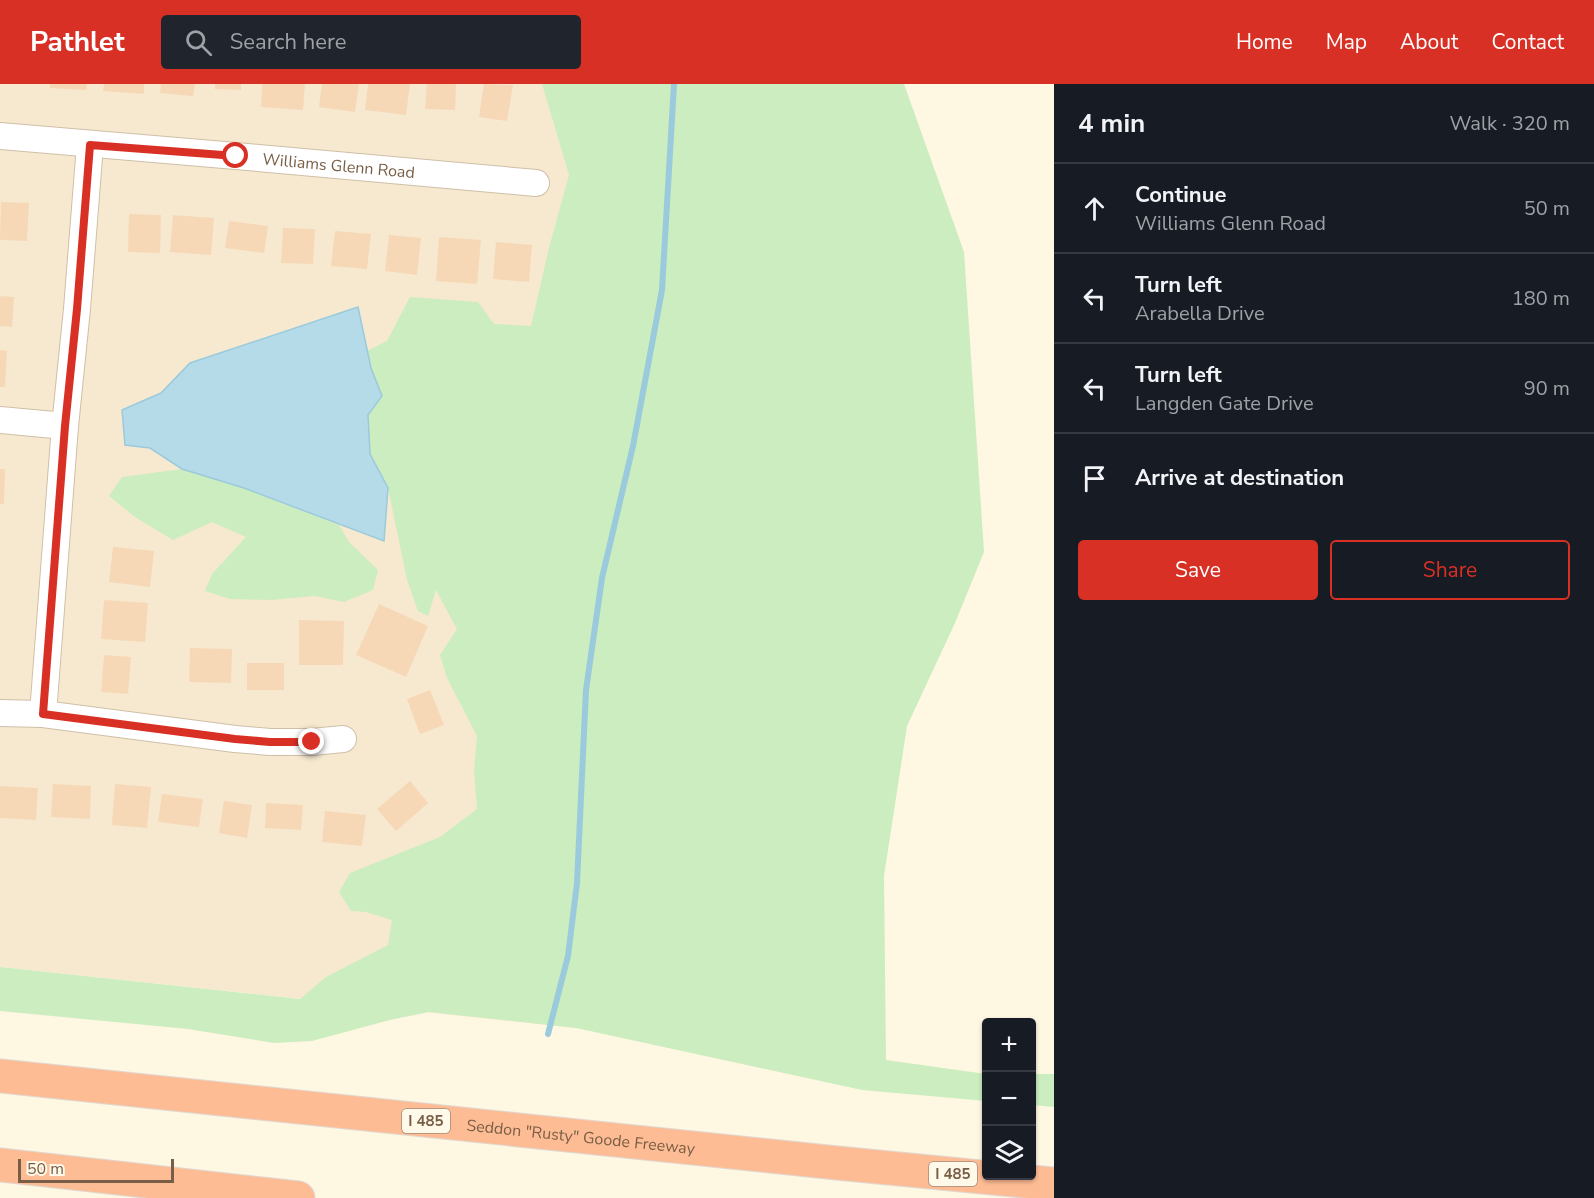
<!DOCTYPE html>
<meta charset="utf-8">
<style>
body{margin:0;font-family:"Nunito Sans",sans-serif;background:#20242c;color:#f1f3f6}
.controls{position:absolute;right:18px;bottom:18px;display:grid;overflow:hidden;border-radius:6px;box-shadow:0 2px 4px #0004}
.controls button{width:54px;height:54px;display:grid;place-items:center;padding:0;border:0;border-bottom:2px solid #363941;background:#171b24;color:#f1f3f6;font:30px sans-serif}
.scale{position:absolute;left:18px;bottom:15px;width:156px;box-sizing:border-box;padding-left:6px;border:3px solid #785e46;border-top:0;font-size:16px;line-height:21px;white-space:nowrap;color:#785e46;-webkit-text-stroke:4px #fff9ea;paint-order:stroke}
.stop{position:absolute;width:18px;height:18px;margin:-14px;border:4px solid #d93025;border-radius:50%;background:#fff}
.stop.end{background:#d93025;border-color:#fff;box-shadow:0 2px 6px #0008}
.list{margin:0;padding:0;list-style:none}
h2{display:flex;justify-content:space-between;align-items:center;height:78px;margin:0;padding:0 24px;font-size:26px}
h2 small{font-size:20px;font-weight:400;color:#9ea1a6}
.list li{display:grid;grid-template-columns:39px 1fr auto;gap:18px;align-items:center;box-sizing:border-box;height:90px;padding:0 24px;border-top:2px solid #363941}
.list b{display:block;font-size:22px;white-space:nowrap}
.list p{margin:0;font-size:20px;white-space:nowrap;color:#9ea1a6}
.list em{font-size:20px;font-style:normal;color:#9ea1a6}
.actions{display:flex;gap:12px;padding:18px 24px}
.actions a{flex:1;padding:14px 0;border:2px solid #d93025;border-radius:6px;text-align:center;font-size:21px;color:#d93025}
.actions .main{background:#d93025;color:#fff}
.icon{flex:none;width:33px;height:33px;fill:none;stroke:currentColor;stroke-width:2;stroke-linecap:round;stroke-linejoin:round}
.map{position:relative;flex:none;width:1054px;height:1114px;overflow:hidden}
header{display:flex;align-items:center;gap:36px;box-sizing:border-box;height:84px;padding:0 30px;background:#d93025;color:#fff}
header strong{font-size:28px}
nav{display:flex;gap:33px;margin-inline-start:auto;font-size:21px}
.search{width:420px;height:54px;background:#20242c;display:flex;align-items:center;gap:15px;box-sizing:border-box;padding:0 21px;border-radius:6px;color:#9ea1a6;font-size:22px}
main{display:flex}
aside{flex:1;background:#171b24}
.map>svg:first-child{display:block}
.residential{fill:#f6e9d0}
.green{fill:#ccedbf}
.water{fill:#b5dbe9;stroke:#9acadc;stroke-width:1.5}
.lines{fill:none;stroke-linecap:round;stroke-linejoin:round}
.stream{stroke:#9acadc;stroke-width:6}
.building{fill:#f6d8b7}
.minor-casing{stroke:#d0bfa8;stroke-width:28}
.highway-casing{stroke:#dfd8d3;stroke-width:35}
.minor{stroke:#fff;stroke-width:26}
.highway{stroke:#febc94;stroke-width:33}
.route{stroke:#d93025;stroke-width:8}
.labels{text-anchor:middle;stroke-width:6;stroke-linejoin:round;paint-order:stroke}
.shield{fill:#fff9ea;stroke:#a08c77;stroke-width:1.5}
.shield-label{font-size:15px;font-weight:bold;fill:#785e46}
.street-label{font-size:16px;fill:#785e46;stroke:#fff9ea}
</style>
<header>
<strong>Pathlet</strong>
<div class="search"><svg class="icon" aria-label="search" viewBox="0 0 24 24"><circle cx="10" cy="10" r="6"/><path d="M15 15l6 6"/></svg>Search here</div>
<nav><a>Home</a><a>Map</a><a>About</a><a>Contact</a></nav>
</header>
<main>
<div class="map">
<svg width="1054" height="1114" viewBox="0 0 1054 1114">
<rect width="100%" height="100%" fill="#fef7e2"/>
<polygon class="residential" points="0,0 679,0 576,944 0,883"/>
<g class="green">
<polygon points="542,0 904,0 964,168 984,468 955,539 907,642 884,792 886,976 986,990 986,1017 862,1006 576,944 429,928 390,936 312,957 274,959 188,945 0,927 0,883 300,915 326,893 388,861 392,836 366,828 351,827 339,808 350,789 440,753 477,725 474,687 477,652 447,594 440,571 457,545 436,506 428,532 418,527 407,496 388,404 370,370 368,331 382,312 371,284 367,267 387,257 410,213 478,218 494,240 531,242 549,164 569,91"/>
<polygon points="182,385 244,404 339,441 349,458 378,486 373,506 344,518 315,512 270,516 230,515 205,507 212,490 246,453 212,438 173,456 135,433 109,412 122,393"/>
<polygon points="1032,990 1054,990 1054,1023 1032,1021"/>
</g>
<polygon class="water" points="358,223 371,284 382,312 368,331 370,370 388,404 384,457 244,404 182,385 150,364 125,361 122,326 161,309 190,279"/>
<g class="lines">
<polyline class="stream" points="548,950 568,872 577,799 586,606 602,494 633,362 662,206 674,0"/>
</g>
<g class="building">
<polygon points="50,0 87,0 86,6 50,4"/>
<polygon points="104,0 144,0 144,10 103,7"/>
<polygon points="161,0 195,0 193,12 160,9"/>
<polygon points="215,0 241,0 241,6 215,5"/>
<polygon points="262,0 305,0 303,26 261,23"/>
<polygon points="322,0 359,0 355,28 319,23"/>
<polygon points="368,0 410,0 406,31 365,26"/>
<polygon points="427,0 456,0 455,26 425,25"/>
<polygon points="484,0 513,1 507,37 479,33"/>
<polygon points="1,118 29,119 27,157 0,156"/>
<polygon points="129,130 161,131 160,169 128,168"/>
<polygon points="173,131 214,134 211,171 170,168"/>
<polygon points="229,137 268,142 264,169 225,164"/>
<polygon points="283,144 315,145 313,180 281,179"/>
<polygon points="335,147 371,150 367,185 331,182"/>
<polygon points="389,151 421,154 417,191 385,187"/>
<polygon points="439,153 481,156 477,200 436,197"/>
<polygon points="496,158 532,161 529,198 493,195"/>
<polygon points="0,212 14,213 12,243 0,242"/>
<polygon points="0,266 7,267 5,303 0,303"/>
<polygon points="0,385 5,385 4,420 0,420"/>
<polygon points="113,463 154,467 150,503 109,498"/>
<polygon points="104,516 148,519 145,558 101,555"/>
<polygon points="379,520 428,542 406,593 356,571"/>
<polygon points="299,536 344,537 343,581 299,581"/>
<polygon points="190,564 232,565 231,599 189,598"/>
<polygon points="104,571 131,573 128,610 101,608"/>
<rect x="247" y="579" width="37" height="27"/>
<polygon points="430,606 444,641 420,650 407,615"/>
<polygon points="410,697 428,719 396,747 377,725"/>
<polygon points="53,700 91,702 90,735 51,733"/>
<polygon points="115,700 151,703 147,744 112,741"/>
<polygon points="0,702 38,704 36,736 0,734"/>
<polygon points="162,710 203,715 199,743 158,738"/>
<polygon points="224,717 252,721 247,754 219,749"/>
<polygon points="266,719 303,721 301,746 265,744"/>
<polygon points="325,727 366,731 362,762 322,758"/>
</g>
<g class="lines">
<defs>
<g id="minor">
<path id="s1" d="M 0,52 L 236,72 L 536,99"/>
<polyline points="0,336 65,342"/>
<polyline points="0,629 43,630 235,655 270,658 312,658 343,655"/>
<polyline points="43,630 65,342 77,225 90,61"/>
</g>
<g id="highway">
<path id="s2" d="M 0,992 L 837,1079 L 1054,1100"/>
<polyline points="0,1081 298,1114"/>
</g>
</defs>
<use href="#minor" class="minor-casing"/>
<use href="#highway" class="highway-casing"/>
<use href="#minor" class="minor"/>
<use href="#highway" class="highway"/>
</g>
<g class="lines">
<polyline class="route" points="236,72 90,61 77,225 65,342 43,630 235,655 270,658 312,658"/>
</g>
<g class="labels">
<g class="shield">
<rect x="402" y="1025" width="48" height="24" rx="4.5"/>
<rect x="929" y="1078" width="48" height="24" rx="4.5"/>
</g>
<g class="shield-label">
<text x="426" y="1042">I 485</text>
<text x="953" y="1095">I 485</text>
</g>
<g class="street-label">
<text dy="6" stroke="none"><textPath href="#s1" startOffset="340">Williams Glenn Road</textPath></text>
<text dy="6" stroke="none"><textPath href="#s2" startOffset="584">Seddon "Rusty" Goode Freeway</textPath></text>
</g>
</g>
</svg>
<div class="controls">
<button>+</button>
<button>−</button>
<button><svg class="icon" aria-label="layers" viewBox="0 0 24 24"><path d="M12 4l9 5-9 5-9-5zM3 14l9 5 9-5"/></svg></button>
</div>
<div class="scale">50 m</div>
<div class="stop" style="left:236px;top:72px"></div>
<div class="stop end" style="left:312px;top:658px"></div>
</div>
<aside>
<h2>4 min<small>Walk · 320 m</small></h2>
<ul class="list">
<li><svg class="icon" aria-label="ahead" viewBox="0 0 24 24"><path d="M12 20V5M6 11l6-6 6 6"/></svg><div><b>Continue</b><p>Williams Glenn Road</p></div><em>50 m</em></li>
<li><svg class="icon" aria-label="left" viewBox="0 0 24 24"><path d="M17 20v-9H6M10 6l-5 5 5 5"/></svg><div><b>Turn left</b><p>Arabella Drive</p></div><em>180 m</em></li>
<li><svg class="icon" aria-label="left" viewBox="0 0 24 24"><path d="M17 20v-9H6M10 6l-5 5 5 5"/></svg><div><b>Turn left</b><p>Langden Gate Drive</p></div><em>90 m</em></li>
<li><svg class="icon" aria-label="arrive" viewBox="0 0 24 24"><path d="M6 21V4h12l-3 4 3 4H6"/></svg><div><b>Arrive at destination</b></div></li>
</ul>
<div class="actions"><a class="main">Save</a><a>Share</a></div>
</aside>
</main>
